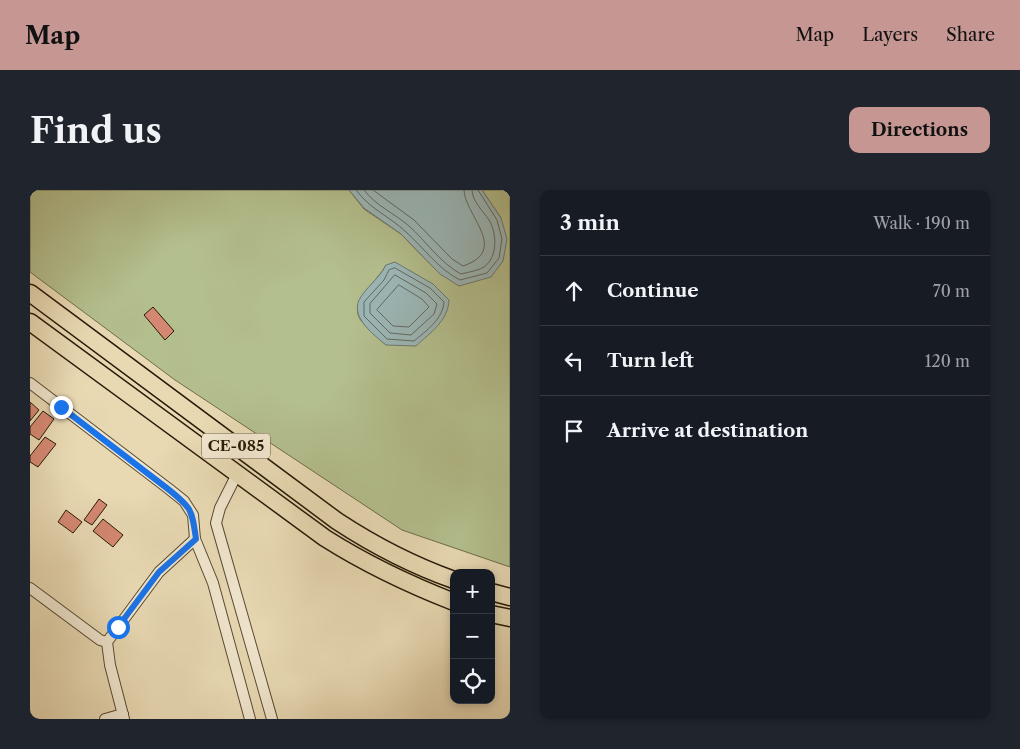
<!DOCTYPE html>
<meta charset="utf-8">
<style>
body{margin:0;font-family:"Libre Caslon Text",serif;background:#20242c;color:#f1f3f6}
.controls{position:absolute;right:15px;bottom:15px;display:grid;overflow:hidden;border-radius:10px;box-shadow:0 2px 8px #0003}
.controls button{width:45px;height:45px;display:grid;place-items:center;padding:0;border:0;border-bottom:1px solid #363941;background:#171b24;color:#f1f3f6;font:25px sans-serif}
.stop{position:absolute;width:15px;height:15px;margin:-11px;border:4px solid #1a73e8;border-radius:50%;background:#fff}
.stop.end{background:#1a73e8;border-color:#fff;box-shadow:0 1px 5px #0008}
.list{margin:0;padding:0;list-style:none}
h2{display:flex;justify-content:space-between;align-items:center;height:65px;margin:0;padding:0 20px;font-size:21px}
h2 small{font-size:16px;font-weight:400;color:#9ea1a6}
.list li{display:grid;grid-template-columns:32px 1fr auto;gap:15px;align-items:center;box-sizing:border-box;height:70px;padding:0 20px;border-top:1px solid #363941}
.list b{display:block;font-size:19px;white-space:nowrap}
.list em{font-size:16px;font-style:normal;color:#9ea1a6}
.icon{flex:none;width:28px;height:28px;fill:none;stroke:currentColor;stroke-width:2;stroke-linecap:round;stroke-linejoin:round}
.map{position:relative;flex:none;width:480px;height:529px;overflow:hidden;border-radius:10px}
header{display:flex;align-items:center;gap:30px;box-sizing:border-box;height:70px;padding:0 25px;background:#c59692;color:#111}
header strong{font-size:24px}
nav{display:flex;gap:28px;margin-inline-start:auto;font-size:18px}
.intro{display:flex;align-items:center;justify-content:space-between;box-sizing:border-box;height:120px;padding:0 30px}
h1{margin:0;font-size:35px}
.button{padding:12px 22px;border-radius:10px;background:#c59692;color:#111;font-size:18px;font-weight:700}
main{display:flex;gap:30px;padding:0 30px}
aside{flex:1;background:#171b24;border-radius:10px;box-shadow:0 2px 8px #0003}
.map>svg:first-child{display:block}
.green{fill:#b4bf8e;stroke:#6e6c4a;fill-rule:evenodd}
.water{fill:#9bb7b7;stroke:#6d7871}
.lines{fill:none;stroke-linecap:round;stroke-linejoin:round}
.shore{stroke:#62685f;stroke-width:1}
.building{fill:#d48872;stroke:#281907}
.minor-casing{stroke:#584932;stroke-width:12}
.trunk-casing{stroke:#281907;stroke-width:19}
.minor{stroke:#f0e6ce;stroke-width:10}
.trunk{stroke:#e8d9b3;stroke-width:16}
.route{stroke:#1a73e8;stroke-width:6}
.labels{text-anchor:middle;stroke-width:5;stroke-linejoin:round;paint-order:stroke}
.shield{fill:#f0e6ce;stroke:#645643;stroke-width:1}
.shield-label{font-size:15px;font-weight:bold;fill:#281907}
</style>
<header>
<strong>Map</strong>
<nav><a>Map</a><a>Layers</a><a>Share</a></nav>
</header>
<div class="intro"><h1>Find us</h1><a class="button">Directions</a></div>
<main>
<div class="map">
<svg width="480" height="529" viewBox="0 0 480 529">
<rect width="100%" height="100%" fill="#e8d9b3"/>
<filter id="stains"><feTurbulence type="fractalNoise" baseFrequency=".004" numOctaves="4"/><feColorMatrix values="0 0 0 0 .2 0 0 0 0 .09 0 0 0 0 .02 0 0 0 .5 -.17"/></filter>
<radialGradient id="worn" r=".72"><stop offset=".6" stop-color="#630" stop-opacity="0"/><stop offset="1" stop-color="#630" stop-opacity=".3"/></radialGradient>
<path class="green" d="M 0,0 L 319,0 L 334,19 L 371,44 L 410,84 L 471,28 L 452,0 L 480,0 L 480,377 L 372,340 L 145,190 L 0,82 ZM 356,75 L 356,155 C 348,147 336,138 330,129 C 319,111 348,91 356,75 Z"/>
<g class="water">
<polygon points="319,0 452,0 471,28 477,49 473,71 461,87 429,96 410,84 371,44 334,18"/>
<path d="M 365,72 L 403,94 L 419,110 C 418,131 401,142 386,156 L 356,155 C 344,145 321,128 329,110 C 335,98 349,89 356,75 Z"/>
</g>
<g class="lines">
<g class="shore">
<path d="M 326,0 C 342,21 358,25 376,42 C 394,58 408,79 430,90 L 457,83 L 469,68 L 472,49 L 467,30 L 448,0"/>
<path d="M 334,0 C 346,16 364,23 379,36 C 397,52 410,73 431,84 C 438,82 448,81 454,77 C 468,67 467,43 459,30 C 453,21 442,11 442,0"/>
<path d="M 343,0 L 384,30 L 422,69 L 433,76 C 480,60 435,26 434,0"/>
<path d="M 365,78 L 400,98 L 414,112 C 413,129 396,141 384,151 L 357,149 L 334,126 L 334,112 L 354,90 L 359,80 Z"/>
<polygon points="365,85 396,103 407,114 404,124 381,145 360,143 340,123 340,114"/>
<polygon points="369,95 392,109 399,117 379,137 363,136 347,120"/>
</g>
</g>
<g class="building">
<polygon points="123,117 144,141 135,150 114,125"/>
<polygon points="0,212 9,220 0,231"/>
<polygon points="13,221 24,229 9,250 0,244 0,237"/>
<polygon points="15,247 26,254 8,277 0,272 0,266"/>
<polygon points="69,309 77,315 62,335 54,330"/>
<polygon points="36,320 52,332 43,343 28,332"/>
<polygon points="73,329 93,345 83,357 63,341"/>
</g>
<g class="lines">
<defs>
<g id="minor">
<polyline points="0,193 139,299 154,311 163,325 165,349 183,393 220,529"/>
<polyline points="208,282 190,318 186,333 242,529"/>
<polyline points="0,398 70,450 77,452"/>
<polyline points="75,529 93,524"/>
<polyline points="94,529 80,475 77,452 129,382 165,349"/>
</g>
<g id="trunk">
<path d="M 0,103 L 307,331 C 345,356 382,375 424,390"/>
<path d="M 0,132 L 295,348 C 336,374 378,394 424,412"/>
<polyline points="461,402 480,407"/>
<polyline points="461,424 480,428"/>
</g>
</defs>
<use href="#minor" class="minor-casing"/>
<use href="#trunk" class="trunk-casing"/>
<use href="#minor" class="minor"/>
<use href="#trunk" class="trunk"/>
</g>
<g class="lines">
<path class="route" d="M 31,217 L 138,299 C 162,318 162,320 166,349 L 129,382 L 88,437"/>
</g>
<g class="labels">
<rect class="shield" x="172" y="243.5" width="68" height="25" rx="4"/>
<g class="shield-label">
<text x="206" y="261">CE-085</text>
</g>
</g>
<rect width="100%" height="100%" filter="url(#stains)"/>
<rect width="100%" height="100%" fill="url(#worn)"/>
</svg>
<div class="controls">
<button>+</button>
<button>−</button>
<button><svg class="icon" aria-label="locate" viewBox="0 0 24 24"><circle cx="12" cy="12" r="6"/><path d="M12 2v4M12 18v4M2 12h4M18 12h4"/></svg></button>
</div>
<div class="stop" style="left:88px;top:437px"></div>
<div class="stop end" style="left:31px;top:217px"></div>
</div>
<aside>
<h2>3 min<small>Walk · 190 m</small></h2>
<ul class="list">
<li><svg class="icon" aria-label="ahead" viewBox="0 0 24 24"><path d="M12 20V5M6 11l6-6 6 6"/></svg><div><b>Continue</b></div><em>70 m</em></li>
<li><svg class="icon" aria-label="left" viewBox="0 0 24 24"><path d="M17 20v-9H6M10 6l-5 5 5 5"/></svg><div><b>Turn left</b></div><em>120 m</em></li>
<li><svg class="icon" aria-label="arrive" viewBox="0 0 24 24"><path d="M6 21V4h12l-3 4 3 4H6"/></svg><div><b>Arrive at destination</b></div></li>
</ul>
</aside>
</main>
